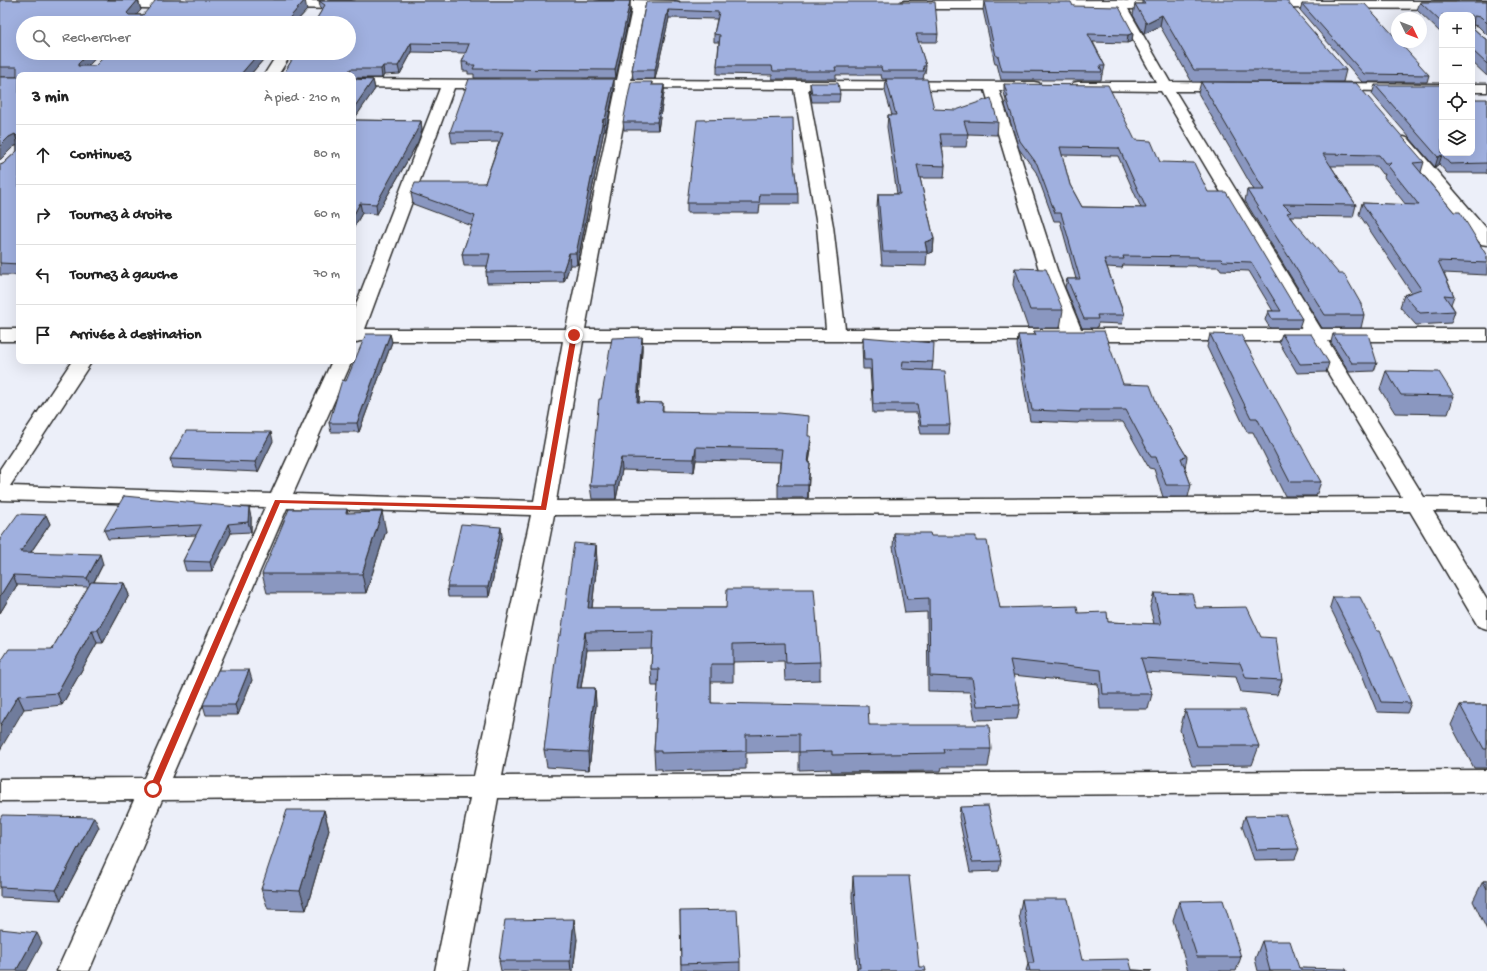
<!DOCTYPE html>
<html lang="fr">
<meta charset="utf-8">
<style>
body{margin:0;font-family:"Gochi Hand",sans-serif;background:#f2f2f2;color:#222}
.controls{position:absolute;right:12px;top:12px;display:grid;overflow:hidden;border-radius:8px;box-shadow:0 4px 16px #0002}
.controls button{width:36px;height:36px;display:grid;place-items:center;padding:0;border:0;border-bottom:1px solid #e0e0e0;background:#fff;color:#222;font:20px sans-serif}
.compass{position:absolute;left:1391px;top:12px;width:36px;height:36px;border-radius:50%;background:#fff;box-shadow:0 4px 16px #0002;rotate:133deg}
.stop{position:absolute;width:12px;height:12px;margin:-9px;border:3px solid #c8321e;border-radius:50%;background:#fff}
.stop.end{background:#c8321e;border-color:#fff;box-shadow:0 1px 4px #0008}
.list{margin:0;padding:0;list-style:none}
h2{display:flex;justify-content:space-between;align-items:center;height:52px;margin:0;padding:0 16px;font-size:17px}
h2 small{font-size:13px;font-weight:400;color:#767676}
.list li{display:grid;grid-template-columns:26px 1fr auto;gap:12px;align-items:center;box-sizing:border-box;height:60px;padding:0 16px;border-top:1px solid #e0e0e0}
.list b{display:block;font-size:15px;white-space:nowrap}
.list em{font-size:13px;font-style:normal;color:#767676}
.icon{flex:none;width:22px;height:22px;fill:none;stroke:currentColor;stroke-width:2;stroke-linecap:round;stroke-linejoin:round}
.map{position:relative;flex:none;width:1487px;height:971px;overflow:hidden}
.search{position:absolute;background:#fff;box-shadow:0 4px 16px #0002;left:16px;top:16px;width:340px;height:44px;display:flex;align-items:center;gap:10px;box-sizing:border-box;padding:0 14px;border-radius:22px;color:#767676;font-size:15px}
.panel{position:absolute;background:#fff;box-shadow:0 4px 16px #0002;left:16px;top:72px;width:340px;height:292px;border-radius:8px}
.map>svg:first-child{display:block}
.lines{fill:none;stroke-linecap:round;stroke-linejoin:round}
.minor-casing{stroke:#2b2b2b;stroke-width:3}
.minor{fill:#fff;fill-rule:evenodd}
.wall{fill:#8a97c0;stroke:#2b2b2b;fill-rule:evenodd}
.shaded-wall{fill:#707b9c;stroke:#2b2b2b}
.building{fill:#a0b0df;stroke:#2b2b2b;fill-rule:evenodd}
.route{fill:#c8321e}
</style>
<div class="map">
<svg width="1487" height="971" viewBox="0 0 1487 971">
<rect width="100%" height="100%" fill="#eceff9"/>
<filter id="ink" filterUnits="userSpaceOnUse"><feTurbulence type="fractalNoise" baseFrequency=".025" numOctaves="2"/><feDisplacementMap in="SourceGraphic" scale="8" xChannelSelector="R" yChannelSelector="G"/><feConvolveMatrix kernelMatrix="1 2 1 2 8 2 1 2 1" color-interpolation-filters="sRGB"/></filter>
<g filter="url(#ink)">
<g class="lines">
<defs>
<g id="minor">
<polygon points="109,0 183,1 187,2 189,5 187,8 183,9 105,7 103,4 105,1"/>
<path d="M 634,0 L 675,1 L 679,2 L 681,5 L 679,8 L 675,9 L 645,9 L 631,80 L 1034,82 L 1039,83 L 1041,86 L 1039,89 L 1034,90 L 999,90 L 1059,276 L 1081,329 L 1302,329 L 1161,91 L 1078,90 L 1073,89 L 1071,86 L 1073,83 L 1078,82 L 1156,82 L 1116,9 L 905,9 L 901,8 L 899,5 L 901,2 L 905,1 L 1123,0 L 1124,1 L 1169,2 L 1171,5 L 1169,8 L 1165,9 L 1128,9 L 1170,82 L 1230,83 L 1235,84 L 1237,87 L 1235,90 L 1230,91 L 1175,91 L 1321,329 L 1487,329 L 1487,341 L 1328,341 L 1424,497 L 1487,498 L 1487,512 L 1433,511 L 1487,600 L 1487,629 L 1478,626 L 1410,511 L 554,515 L 502,776 L 1487,770 L 1487,792 L 498,798 L 467,971 L 435,971 L 470,798 L 162,800 L 89,971 L 57,971 L 134,800 L 0,801 L 0,779 L 144,778 L 265,507 L 0,500 L 0,469 L 72,361 L 92,361 L 10,486 L 271,494 L 332,361 L 352,361 L 293,494 L 534,501 L 563,341 L 360,341 L 353,343 L 353,312 L 440,88 L 353,87 L 353,79 L 498,80 L 503,81 L 505,84 L 503,87 L 498,88 L 454,88 L 365,329 L 566,329 L 616,88 L 584,88 L 579,87 L 577,84 L 579,81 L 584,80 L 617,80 L 632,9 L 599,9 L 595,8 L 593,5 L 595,2 L 599,1 L 634,1 ZM 630,88 L 794,89 L 817,226 L 826,329 L 585,329 ZM 808,89 L 985,90 L 1041,276 L 1062,329 L 845,329 L 833,226 ZM 583,341 L 1309,341 L 1402,497 L 556,501 ZM 287,508 L 531,515 L 474,776 L 171,778 Z"/>
<polygon points="275,1 351,1 355,2 357,5 355,8 351,9 271,8 269,5 271,2"/>
<polygon points="1261,1 1487,1 1487,9 1257,8 1255,5 1257,2"/>
<polygon points="278,53 292,53 278,75 264,75"/>
<polygon points="1330,83 1442,84 1442,92 1325,90 1323,87 1325,84"/>
<rect x="1472" y="84" width="15" height="8"/>
<polygon points="1404,137 1409,139 1487,229 1487,245 1481,244 1399,145 1396,142 1399,139"/>
<rect x="0" y="329" width="19" height="12"/>
</g>
</defs>
<use href="#minor" class="minor-casing"/>
<use href="#minor" class="minor"/>
</g>
<g class="wall">
<polygon points="0,0 138,0 141,10 136,15 307,10 295,23 23,23 100,53 88,66 95,66 108,53 269,53 250,75 19,75 19,275 0,275 0,165 3,164 17,151 17,145 13,147 17,77 0,77"/>
<polygon points="1142,0 1346,70 1343,82 1192,82 1160,26 1144,34 1133,15 1135,4 1142,4"/>
<polygon points="319,1 630,1 630,10 616,78 474,78 474,74 468,74 468,71 463,71 462,62 466,53 412,52 400,74 384,75 382,78 353,78 353,75 283,75 322,10 321,10"/>
<polygon points="646,2 938,34 937,42 918,42 926,66 925,74 924,74 923,79 934,109 998,122 997,135 968,134 966,147 942,147 945,166 944,178 920,178 934,239 933,252 927,254 926,266 882,265 877,207 878,194 897,194 887,127 888,115 892,115 885,91 886,79 882,79 881,75 836,75 836,79 772,79 772,75 717,74 717,66 719,42 714,42 714,34 717,19 669,18 655,79 633,79 632,70"/>
<polygon points="984,2 1073,6 1133,33 1132,41 1127,43 1093,42 1105,66 1103,74 1102,74 1101,80 1001,80 997,64 995,64 983,10"/>
<polygon points="1420,2 1487,2 1487,35 1478,26 1473,25 1473,28 1484,38 1487,39 1487,76 1472,62 1472,15 1442,15 1442,34 1417,10"/>
<polygon points="1302,4 1429,75 1427,82 1362,82 1300,10"/>
<polygon points="353,79 373,80 375,89 353,120 421,121 422,130 418,142 377,214 362,213 353,229"/>
<polygon points="614,79 614,90 606,130 604,130 577,265 570,265 564,282 487,283 486,272 487,266 464,266 462,254 472,226 413,204 411,193 485,183 499,142 452,143 450,132"/>
<polygon points="652,82 652,85 664,85 664,93 658,130 624,130 623,122"/>
<polygon points="1201,82 1424,162 1421,172 1487,256 1487,275 1444,273 1454,296 1451,304 1455,311 1451,323 1416,325 1400,307 1404,295 1411,292 1359,214 1362,203 1406,205 1384,177 1385,174 1382,174 1376,166 1331,166 1356,205 1353,217 1290,216 1364,315 1361,328 1322,328 1245,201 1247,190 1254,190 1198,93"/>
<polygon points="810,83 840,94 839,102 812,102 810,91"/>
<path d="M 1004,84 L 1135,140 L 1160,162 L 1208,192 L 1302,319 L 1299,328 L 1270,328 L 1265,320 L 1268,311 L 1273,311 L 1249,271 L 1221,270 L 1219,267 L 1197,267 L 1196,266 L 1123,265 L 1122,268 L 1107,267 L 1124,315 L 1122,324 L 1098,323 L 1097,328 L 1082,328 L 1065,287 L 1067,279 L 1076,279 L 1060,221 L 1054,221 L 1036,172 L 1019,149 L 1005,105 L 1006,101 L 1004,92 ZM 1062,155 L 1118,156 L 1141,208 L 1082,207 L 1070,185 Z"/>
<polygon points="1375,85 1442,153 1487,99 1487,174 1486,173 1447,173 1439,164 1435,167 1372,94"/>
<polygon points="794,166 798,194 798,204 760,204 759,213 687,213 687,203"/>
<polygon points="1015,268 1063,310 1060,328 1028,328 1013,285"/>
<polygon points="1034,331 1123,384 1160,412 1187,457 1185,468 1191,485 1188,497 1163,497 1154,469 1149,468 1123,422 1079,422 1078,423 1030,421 1017,346 1018,335 1034,335"/>
<polygon points="390,334 392,342 359,432 331,432 329,423 346,381"/>
<polygon points="1210,334 1321,482 1316,496 1285,496 1253,432 1247,432 1207,347"/>
<polygon points="1282,334 1329,363 1326,372 1297,373 1279,342"/>
<polygon points="1333,334 1377,363 1374,371 1349,372 1331,342"/>
<polygon points="642,337 642,350 639,403 663,403 663,411 808,436 811,449 809,463 809,476 808,498 778,498 778,485 780,462 696,460 694,472 622,470 616,499 592,499 590,486 601,399"/>
<polygon points="863,337 933,362 932,370 950,425 949,434 921,434 917,413 873,413 870,369 863,369 862,345"/>
<polygon points="1386,371 1454,396 1448,414 1395,413 1380,389"/>
<polygon points="273,441 258,472 173,468 170,459"/>
<polygon points="347,509 348,513 386,531 366,593 267,593 262,574"/>
<polygon points="46,515 50,524 31,552 103,564 94,582 124,583 129,595 103,643 97,643 62,705 24,709 0,663 52,649 88,587 17,585 0,613 0,539"/>
<polygon points="251,517 251,532 231,533 212,571 186,571 183,561 196,535 108,539 104,530"/>
<polygon points="894,533 976,541 1000,608 1078,613 1108,622 1154,624 1150,607 1154,593 1196,608 1261,637 1282,680 1277,695 1241,692 1236,677 1145,672 1152,694 1148,709 1100,709 1098,684 1013,675 1020,705 1017,719 975,720 970,692 928,691 927,612 905,613 893,547"/>
<polygon points="502,536 489,597 448,597 447,587"/>
<polygon points="596,545 597,563 592,608 726,608 820,662 820,680 785,681 784,661 733,662 733,682 711,682 711,703 869,725 991,749 988,767 942,767 941,771 831,772 831,769 799,770 799,752 746,753 746,769 662,771 662,769 655,769 654,751 658,686 652,686 651,669 652,649 587,650 581,688 595,688 596,706 589,770 547,767 544,750 561,635"/>
<polygon points="1333,597 1411,703 1407,713 1377,712 1357,662 1330,607"/>
<polygon points="252,680 238,715 206,715 203,705"/>
<polygon points="1460,705 1487,705 1487,768 1474,768 1451,725"/>
<polygon points="1185,710 1259,746 1252,765 1192,766 1180,730"/>
<polygon points="960,807 1001,861 999,871 970,872 959,817"/>
<polygon points="324,810 329,830 306,910 268,909 261,889"/>
<polygon points="1245,816 1299,849 1295,859 1254,860 1242,826"/>
<polygon points="0,819 99,827 61,900 0,897"/>
<polygon points="853,876 919,967 926,971 857,971 857,968 852,896"/>
<polygon points="1483,881 1487,881 1487,930 1473,901"/>
<polygon points="1022,899 1082,960 1132,970 1152,971 1026,971 1028,964 1019,915"/>
<polygon points="1179,901 1241,957 1236,971 1188,971 1173,920"/>
<polygon points="680,911 740,962 740,971 681,971"/>
<polygon points="577,939 573,971 501,971 499,961"/>
<polygon points="1262,941 1299,968 1347,971 1258,971 1255,959"/>
</g>
<g class="shaded-wall">
<polygon points="138,0 141,10 130,22 127,13"/>
<polygon points="305,0 307,10 295,23 285,23"/>
<polygon points="630,1 630,10 616,78 615,70"/>
<polygon points="668,10 669,18 655,79 655,70"/>
<polygon points="1162,15 1160,26 1144,34 1146,23"/>
<polygon points="1133,33 1132,41 1127,43 1128,35"/>
<polygon points="411,43 412,52 400,74 398,66"/>
<polygon points="89,53 100,53 81,74 78,66 78,64"/>
<polygon points="259,53 269,53 250,75 240,75"/>
<polygon points="383,66 384,75 382,78 381,69"/>
<polygon points="614,79 614,90 606,130 605,119"/>
<polygon points="373,80 375,89 353,121 353,109"/>
<polygon points="664,85 664,93 658,130 657,122"/>
<polygon points="603,119 604,130 577,265 576,253"/>
<polygon points="421,121 422,130 418,142 377,214 376,204"/>
<polygon points="15,134 18,145 13,147 0,160 0,146 9,137"/>
<polygon points="1442,155 1439,164 1435,167 1438,157"/>
<polygon points="360,203 362,213 353,229 353,216"/>
<polygon points="934,239 933,252 927,254 927,252 925,242"/>
<polygon points="569,253 570,265 564,282 563,271"/>
<polygon points="390,334 392,342 359,432 357,423"/>
<polygon points="642,337 642,350 638,415 637,402"/>
<polygon points="271,432 273,441 258,472 255,462"/>
<polygon points="811,436 811,449 807,476 808,463"/>
<polygon points="696,447 696,460 694,472 694,459"/>
<polygon points="621,458 622,470 616,499 615,486"/>
<polygon points="810,463 809,476 808,498 808,485"/>
<polygon points="249,508 251,517 251,532 248,522"/>
<polygon points="382,512 386,531 366,593 362,574"/>
<polygon points="46,515 50,524 24,562 20,552"/>
<polygon points="228,524 231,533 212,571 210,562"/>
<polygon points="501,527 502,536 489,597 488,587"/>
<polygon points="596,545 597,563 590,625 588,608"/>
<polygon points="100,554 103,564 91,587 87,578"/>
<polygon points="13,575 17,585 0,613 0,596"/>
<polygon points="124,583 129,595 103,643 98,630"/>
<polygon points="92,630 97,643 62,705 57,693"/>
<polygon points="585,632 587,650 578,706 577,688"/>
<polygon points="249,670 252,680 238,715 235,705"/>
<polygon points="595,688 596,706 589,770 588,752"/>
<polygon points="18,696 24,709 0,750 0,726"/>
<polygon points="324,810 329,830 306,910 300,891"/>
<polygon points="94,817 99,827 61,900 56,890"/>
<polygon points="574,919 577,939 573,971 571,971 570,961"/>
<polygon points="37,933 42,943 27,971 16,971"/>
</g>
<g class="building">
<polygon points="0,0 138,0 127,13 129,15 143,15 156,0 305,0 285,23 23,23 23,53 89,53 78,64 78,66 95,66 108,53 259,53 240,75 19,75 19,264 0,263 0,165 3,164 17,151 17,136 15,134 9,137 0,146 0,77 17,77 17,67 0,67"/>
<polygon points="1142,0 1286,0 1346,70 1194,70 1162,15 1146,23 1135,4 1145,4"/>
<polygon points="319,1 630,1 615,70 473,69 475,65 467,65 468,62 462,62 469,44 411,43 398,66 383,66 381,69 350,69 350,75 283,75 296,53 349,53 349,23 314,23 325,5"/>
<polygon points="646,2 935,2 938,34 916,34 926,66 923,66 924,71 882,71 881,67 835,67 836,71 773,71 772,66 717,66 720,35 714,34 719,12 668,10 655,70 632,70"/>
<polygon points="984,2 1071,2 1073,6 1119,7 1133,33 1128,35 1088,34 1105,66 1100,66 1102,72 1002,71 998,56 996,56"/>
<polygon points="1420,2 1487,2 1487,23 1481,17 1474,16 1473,28 1484,38 1487,39 1487,64 1472,50 1472,15 1442,15 1442,23"/>
<polygon points="1302,4 1365,4 1397,39 1397,42 1399,42 1429,75 1364,74"/>
<polygon points="353,79 373,80 353,109"/>
<polygon points="469,79 614,79 605,119 603,119 577,249 576,253 569,253 563,271 486,272 490,254 462,254 475,216 411,193 415,183 485,183 503,132 450,132"/>
<polygon points="886,79 927,79 934,109 956,110 991,98 998,122 964,121 968,134 940,134 945,166 917,165 934,239 925,242 927,252 883,252 878,194 900,194 888,115 896,115"/>
<polygon points="631,82 652,82 651,85 664,85 657,122 623,122"/>
<polygon points="1201,82 1356,83 1424,162 1413,163 1454,212 1460,212 1487,256 1487,263 1438,261 1454,296 1444,295 1455,311 1420,313 1404,295 1421,289 1362,203 1419,205 1388,166 1391,163 1385,163 1379,155 1323,154 1356,205 1283,204 1291,212 1287,213 1339,274 1344,274 1361,304 1364,315 1325,315 1247,190 1264,190"/>
<polygon points="810,83 838,83 840,94 812,94"/>
<path d="M 1004,84 L 1108,85 L 1135,140 L 1151,141 L 1160,162 L 1194,163 L 1208,192 L 1226,192 L 1302,319 L 1272,319 L 1268,311 L 1281,311 L 1251,262 L 1223,261 L 1221,259 L 1199,259 L 1198,257 L 1123,256 L 1124,259 L 1104,259 L 1124,315 L 1097,315 L 1098,319 L 1084,319 L 1067,279 L 1080,279 L 1061,213 L 1055,213 L 1037,164 L 1020,141 L 1006,97 L 1008,97 ZM 1060,147 L 1119,148 L 1146,208 L 1082,207 L 1070,185 Z"/>
<polygon points="1375,85 1440,85 1442,87 1442,153 1472,153 1472,99 1487,99 1487,163 1450,164 1442,155 1438,157"/>
<polygon points="793,118 794,166 798,194 760,194 759,203 687,203 697,120"/>
<polygon points="353,120 421,121 416,132 376,204 360,203 353,216"/>
<polygon points="1015,268 1046,269 1063,310 1030,310"/>
<polygon points="1034,331 1104,331 1123,384 1150,385 1160,412 1187,457 1181,458 1191,485 1166,485 1156,457 1151,457 1126,410 1080,410 1080,412 1032,410 1018,335 1036,335"/>
<polygon points="366,334 390,334 357,423 329,423 342,380 346,381"/>
<polygon points="1210,334 1241,335 1321,482 1290,482 1257,418 1251,418"/>
<polygon points="1282,334 1311,334 1329,363 1300,364"/>
<polygon points="1333,334 1368,334 1377,363 1352,363"/>
<polygon points="642,337 637,402 663,403 662,411 779,413 809,416 808,436 811,436 808,463 810,463 808,485 778,485 782,449 696,447 694,459 621,458 615,486 590,486 599,399 601,399 612,338"/>
<polygon points="863,337 934,343 933,362 903,361 902,369 945,371 950,425 921,425 917,404 873,404 871,360 864,360"/>
<polygon points="1386,371 1439,372 1454,396 1401,395"/>
<polygon points="186,431 271,432 255,462 170,459"/>
<polygon points="124,496 249,508 248,522 228,524 210,562 183,561 201,525 104,530"/>
<polygon points="289,509 347,509 346,513 382,512 362,574 262,574"/>
<polygon points="18,514 46,515 20,552 100,554 87,578 13,575 0,596 0,539"/>
<polygon points="461,524 501,527 488,587 447,587"/>
<polygon points="894,533 930,533 931,536 976,536 976,541 987,541 1000,608 1077,606 1078,613 1107,612 1108,622 1161,624 1154,593 1192,594 1196,608 1247,607 1261,637 1276,638 1282,680 1246,678 1240,663 1141,658 1152,694 1103,694 1101,670 1010,660 1020,705 977,706 972,678 930,676 929,598 907,599"/>
<polygon points="574,543 596,545 588,608 726,608 727,589 814,589 820,662 786,663 785,643 733,644 733,664 711,664 711,703 868,706 869,725 989,725 991,749 943,749 944,753 832,755 832,751 799,752 799,734 746,735 746,751 661,753 661,751 654,751 659,669 651,669 653,631 585,632 577,688 595,688 588,752 544,750 557,645 559,635 561,635"/>
<polygon points="91,582 124,583 98,630 92,630 57,693 18,696 0,726 0,663 9,649 52,649"/>
<polygon points="1333,597 1360,597 1377,631 1380,631 1411,703 1381,702 1361,653"/>
<polygon points="218,670 249,670 235,705 203,705"/>
<polygon points="1460,705 1487,705 1487,749 1484,749"/>
<polygon points="1185,710 1245,710 1259,746 1197,746"/>
<polygon points="988,806 1001,861 972,862 960,807"/>
<polygon points="287,810 324,810 300,891 261,889"/>
<polygon points="2,815 94,817 56,890 0,887 0,819"/>
<polygon points="1286,815 1299,849 1257,850 1245,816"/>
<polygon points="853,876 909,876 919,967 925,967 926,971 857,971 857,968 860,968"/>
<polygon points="1483,881 1487,881 1487,889"/>
<polygon points="1022,899 1068,899 1082,960 1129,959 1132,970 1152,971 1030,971 1028,963 1034,963"/>
<polygon points="1223,900 1241,957 1197,957 1179,901"/>
<polygon points="737,910 740,962 681,964 680,911"/>
<polygon points="574,919 570,961 499,961 505,920"/>
<polygon points="0,929 37,933 16,971 0,971"/>
<polygon points="1262,941 1290,941 1299,968 1346,969 1347,971 1270,971"/>
</g>
</g>
<polygon class="route" points="574,333 577,335 546,510 280,503 157,789 153,793 150,792 149,789 275,500 541,506 571,335"/>
</svg>
<div class="controls">
<button>+</button>
<button>−</button>
<button><svg class="icon" aria-label="locate" viewBox="0 0 24 24"><circle cx="12" cy="12" r="6"/><path d="M12 2v4M12 18v4M2 12h4M18 12h4"/></svg></button>
<button><svg class="icon" aria-label="layers" viewBox="0 0 24 24"><path d="M12 4l9 5-9 5-9-5zM3 14l9 5 9-5"/></svg></button>
</div>
<svg class="compass" viewBox="-18 -18 36 36"><path d="M0-13l5 13h-10z" fill="#e53935"/><path d="M0 13l5-13h-10z" fill="#767676"/></svg>
<div class="stop" style="left:153px;top:789px"></div>
<div class="stop end" style="left:574px;top:335px"></div>
<div class="search"><svg class="icon" aria-label="search" viewBox="0 0 24 24"><circle cx="10" cy="10" r="6"/><path d="M15 15l6 6"/></svg>Rechercher</div>
<section class="panel">
<h2>3 min<small>À pied · 210 m</small></h2>
<ul class="list">
<li><svg class="icon" aria-label="ahead" viewBox="0 0 24 24"><path d="M12 20V5M6 11l6-6 6 6"/></svg><div><b>Continuez</b></div><em>80 m</em></li>
<li><svg class="icon" aria-label="right" viewBox="0 0 24 24"><path d="M7 20v-9h11M14 6l5 5-5 5"/></svg><div><b>Tournez à droite</b></div><em>60 m</em></li>
<li><svg class="icon" aria-label="left" viewBox="0 0 24 24"><path d="M17 20v-9H6M10 6l-5 5 5 5"/></svg><div><b>Tournez à gauche</b></div><em>70 m</em></li>
<li><svg class="icon" aria-label="arrive" viewBox="0 0 24 24"><path d="M6 21V4h12l-3 4 3 4H6"/></svg><div><b>Arrivée à destination</b></div></li>
</ul>
</section>
</div>
